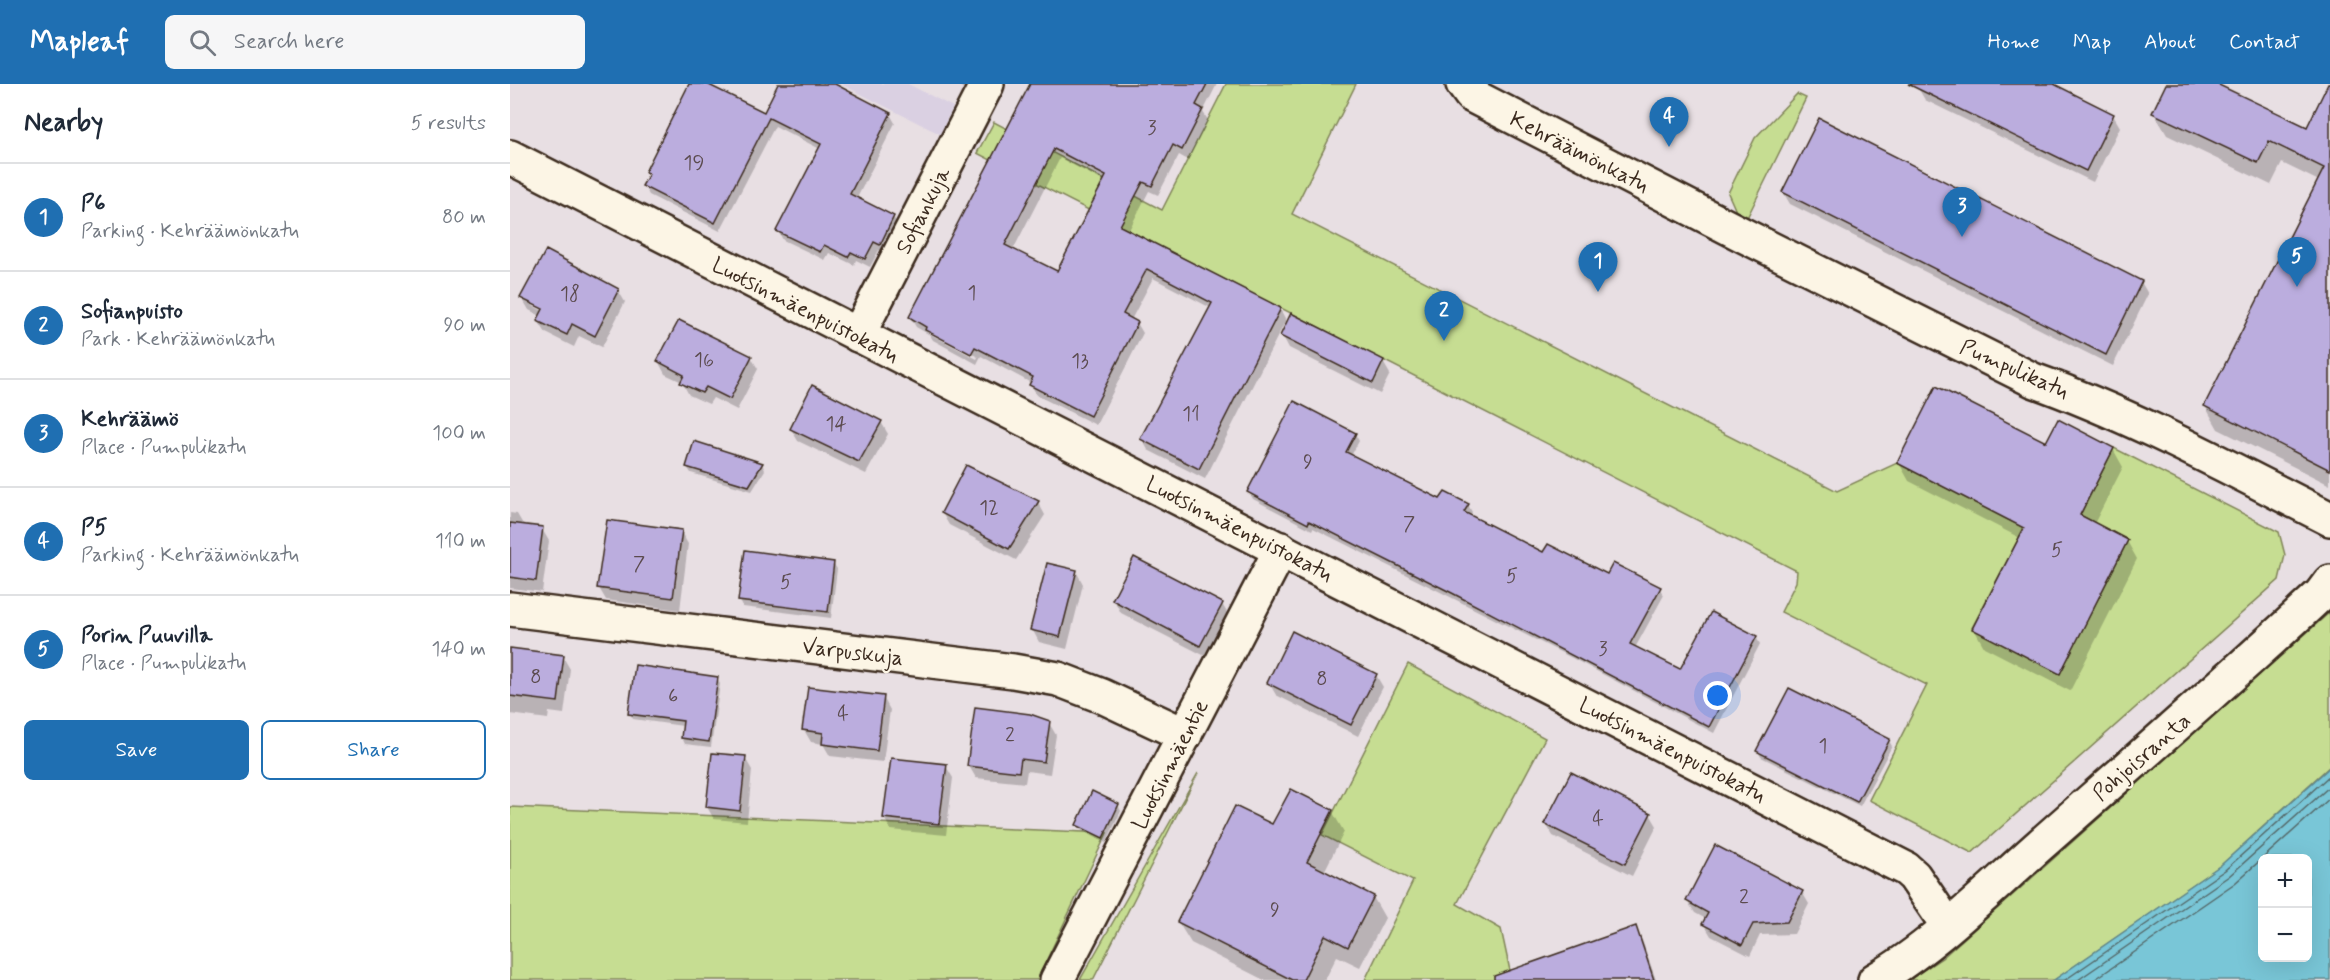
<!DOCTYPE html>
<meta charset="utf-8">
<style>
body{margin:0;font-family:Mynerve,sans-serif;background:#f6f6f7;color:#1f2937}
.controls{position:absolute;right:18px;bottom:18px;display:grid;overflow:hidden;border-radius:9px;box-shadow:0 6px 24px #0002}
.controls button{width:54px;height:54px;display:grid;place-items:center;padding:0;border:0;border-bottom:2px solid #e0e1e3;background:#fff;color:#1f2937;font:30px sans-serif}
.you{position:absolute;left:1208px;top:612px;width:21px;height:21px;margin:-15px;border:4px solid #fff;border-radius:50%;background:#1a73e8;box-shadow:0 0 0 9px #1a73e833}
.badge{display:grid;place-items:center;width:39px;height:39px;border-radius:50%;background:#1f6fb2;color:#fff;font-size:20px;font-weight:700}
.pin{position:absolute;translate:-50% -50px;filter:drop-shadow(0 2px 3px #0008)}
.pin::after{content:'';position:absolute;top:32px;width:21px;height:18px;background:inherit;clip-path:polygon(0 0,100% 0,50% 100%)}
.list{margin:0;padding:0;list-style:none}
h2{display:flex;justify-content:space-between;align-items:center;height:78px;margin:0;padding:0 24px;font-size:26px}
h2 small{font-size:20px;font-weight:400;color:#747a83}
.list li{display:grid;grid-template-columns:39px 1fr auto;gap:18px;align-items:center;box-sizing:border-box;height:108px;padding:0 24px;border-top:2px solid #e0e1e3}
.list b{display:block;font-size:22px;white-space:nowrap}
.list p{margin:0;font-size:20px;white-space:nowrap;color:#747a83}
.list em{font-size:20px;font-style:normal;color:#747a83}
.actions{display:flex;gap:12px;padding:18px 24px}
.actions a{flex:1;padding:14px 0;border:2px solid #1f6fb2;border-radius:9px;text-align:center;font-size:21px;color:#1f6fb2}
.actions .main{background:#1f6fb2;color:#fff}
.icon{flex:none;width:33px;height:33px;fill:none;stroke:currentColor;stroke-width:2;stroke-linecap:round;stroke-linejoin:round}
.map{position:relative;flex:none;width:1820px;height:896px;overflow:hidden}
header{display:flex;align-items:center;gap:36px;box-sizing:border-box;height:84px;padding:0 30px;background:#1f6fb2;color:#fff}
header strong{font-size:28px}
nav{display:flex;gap:33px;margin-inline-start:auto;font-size:21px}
.search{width:420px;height:54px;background:#f6f6f7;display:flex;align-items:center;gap:15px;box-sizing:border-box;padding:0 21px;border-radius:9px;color:#747a83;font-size:22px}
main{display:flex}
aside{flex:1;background:#fff}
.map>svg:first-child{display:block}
.built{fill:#dad0e2}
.green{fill:#c6dd92;stroke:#808458;stroke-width:1.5}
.water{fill:#79c6d7;stroke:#60888d;stroke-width:1.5;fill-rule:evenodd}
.shadow{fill:#0003;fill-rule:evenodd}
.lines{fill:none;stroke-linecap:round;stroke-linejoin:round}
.shore{stroke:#546868;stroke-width:1.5}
.building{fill:#bbadde;stroke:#3b2a1e;stroke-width:1.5;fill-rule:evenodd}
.minor-casing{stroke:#3b2a1e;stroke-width:38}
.minor{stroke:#fcf5e5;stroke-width:33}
.labels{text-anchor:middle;stroke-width:4.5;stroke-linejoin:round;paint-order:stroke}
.number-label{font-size:20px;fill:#5b4b4e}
.street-label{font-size:22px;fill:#3b2a1e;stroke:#fcf5e5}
</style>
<header>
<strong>Mapleaf</strong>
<div class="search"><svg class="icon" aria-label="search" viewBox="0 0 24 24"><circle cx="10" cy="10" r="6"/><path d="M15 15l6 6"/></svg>Search here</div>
<nav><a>Home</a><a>Map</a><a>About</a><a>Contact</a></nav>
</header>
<main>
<aside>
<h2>Nearby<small>5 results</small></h2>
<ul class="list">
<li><span class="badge">1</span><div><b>P6</b><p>Parking · Kehräämönkatu</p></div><em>80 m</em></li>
<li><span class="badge">2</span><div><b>Sofianpuisto</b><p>Park · Kehräämönkatu</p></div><em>90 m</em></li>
<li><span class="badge">3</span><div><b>Kehräämö</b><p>Place · Pumpulikatu</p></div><em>100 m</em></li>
<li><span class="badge">4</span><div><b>P5</b><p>Parking · Kehräämönkatu</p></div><em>110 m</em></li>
<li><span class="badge">5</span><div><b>Porin Puuvilla</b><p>Place · Pumpulikatu</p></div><em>140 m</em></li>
</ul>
<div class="actions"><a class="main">Save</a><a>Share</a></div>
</aside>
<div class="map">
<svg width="1820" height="896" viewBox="0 0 1820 896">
<rect width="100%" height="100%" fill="#e8dfe3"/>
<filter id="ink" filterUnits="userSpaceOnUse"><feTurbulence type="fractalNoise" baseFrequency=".0167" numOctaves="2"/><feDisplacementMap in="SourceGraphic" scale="12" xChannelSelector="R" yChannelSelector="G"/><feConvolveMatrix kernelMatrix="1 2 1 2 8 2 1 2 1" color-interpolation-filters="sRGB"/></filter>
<g filter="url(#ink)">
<polygon class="built" points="331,0 398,0 443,23 430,50"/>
<g class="green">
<polygon points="716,0 846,0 782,130 1327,407 1387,379 1514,444 1462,544 1550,589 1618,456 1570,431 1604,364 1769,448 1775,471 1769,496 1462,769 1359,716 1417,601 1271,528 1286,498 1287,487 467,69 484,38 652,126"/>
<polygon points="1287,10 1296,14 1235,138 1229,134 1218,109 1245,54"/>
<polygon points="1820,528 1820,682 1711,781 1544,896 1398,896 1432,874"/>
<polygon points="898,580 1035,654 947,820 991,845 1002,896 855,896 903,797 812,751"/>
<polygon points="688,689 583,896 570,896"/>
<polygon points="0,723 597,749 527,896 0,896"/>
</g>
<path class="water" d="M 1820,683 L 1820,896 L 1544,896 L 1711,781 ZM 1752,774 L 1798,774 L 1798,874 L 1752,874 Z"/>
<g class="shadow">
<polygon points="181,0 194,0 254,30 270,0 320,0 380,30 385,39 347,114 383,133 389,142 375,169 369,166 360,183 346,176 344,181 319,169 315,176 273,156 268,147 310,65 265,42 210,147 139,111 134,102 139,92 137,88"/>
<polygon points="445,0 474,0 468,12"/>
<path d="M 520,0 L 707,0 L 693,28 L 698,36 L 678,76 L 669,71 L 648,111 L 639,107 L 618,148 L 770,225 L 776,236 L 695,395 L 638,366 L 632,355 L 701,224 L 643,194 L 621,236 L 627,239 L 633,249 L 586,341 L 526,311 L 521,299 L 471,272 L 467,280 L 423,256 L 420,251 L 406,243 L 400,233 ZM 550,74 L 595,98 L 548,189 L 503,166 ZM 416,245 L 468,273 L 467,275 L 418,249 Z"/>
<polygon points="1410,0 1540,0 1603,31 1610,43 1583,98 1415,16 1408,4"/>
<polygon points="1657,0 1704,0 1797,45 1820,43 1820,401 1708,345 1695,322 1809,97 1772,79 1761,101 1657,51 1644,29"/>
<polygon points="1273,108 1631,198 1638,210 1603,282 1280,120"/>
<path d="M 108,206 L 115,218 L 92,263 L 69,252 L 64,263 L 36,249 L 28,237 L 31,232 L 19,226 L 12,214 ZM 21,217 L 40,227 L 39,230 L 21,221 Z"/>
<polygon points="772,251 873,278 880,290 870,310 779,264"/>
<polygon points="241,273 248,285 227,326 203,314 199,320 179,311 172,298 155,290 148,277"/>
<polygon points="371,338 378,350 356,390 288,357 281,345"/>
<polygon points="845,350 849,357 841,372 931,417 958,421 962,428 960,432 1034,470 1098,492 1149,504 1154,511 1125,564 1171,587 1246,553 1250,560 1204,649 1062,574 803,444 802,446 743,415 739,408"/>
<polygon points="1603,365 1613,383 1584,440 1617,457 1627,475 1560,607 1474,563 1464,545 1510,454 1399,397 1389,379"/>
<polygon points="252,380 255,386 242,407 181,389 177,383"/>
<polygon points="528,418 535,431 506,476 439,441 432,429"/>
<polygon points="0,429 7,430 14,442 32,445 39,457 32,508 0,504"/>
<polygon points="171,448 178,460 170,526 96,516 89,504"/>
<polygon points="323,479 327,485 321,534 233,523 230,517"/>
<polygon points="566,487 573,500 557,565 529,558 522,545"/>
<polygon points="604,516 712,520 719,532 697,573 611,529"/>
<polygon points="0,566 53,573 60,585 54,630 39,628 38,635 0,630"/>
<polygon points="866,591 873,603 848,652 766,611 759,599"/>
<polygon points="207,594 210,600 201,663 175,660 172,654 173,642 123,635 120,629"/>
<polygon points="373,613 380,626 373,678 320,672 313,660 301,658 294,646"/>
<polygon points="539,639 546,651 540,690 517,687 515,699 466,694 459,682"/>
<polygon points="1379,657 1382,662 1350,722 1251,673 1248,667"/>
<polygon points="235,674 242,686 237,738 204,735 197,723"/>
<polygon points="436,682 443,694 436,751 381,746 374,734"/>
<polygon points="608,721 611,727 596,759 571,746 567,741"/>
<polygon points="822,727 834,748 814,788 863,813 875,834 850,883 827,872 815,896 754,896 681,859 668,838 763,742"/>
<polygon points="1140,730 1147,742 1122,792 1043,752 1036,740"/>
<polygon points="1292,808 1299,820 1284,850 1250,851 1240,872 1201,852 1194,840 1196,835 1185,829 1177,817"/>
<polygon points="1125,844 1132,856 1146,896 1025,896"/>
</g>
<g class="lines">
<g class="shore">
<polyline points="1555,896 1715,786 1820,691"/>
<polyline points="1568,896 1719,792 1820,702"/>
<polyline points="1584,896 1725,799 1820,714"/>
</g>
</g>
<g class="building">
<polygon points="179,0 197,0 254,28 268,0 325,0 381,29 340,110 384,132 370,161 364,158 355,175 341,168 338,173 314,161 310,168 266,147 311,60 259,34 205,139 132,102 139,90 135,88"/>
<path d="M 520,0 L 697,0 L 686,21 L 693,25 L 672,66 L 663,61 L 642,102 L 633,98 L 610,142 L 771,224 L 689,385 L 630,355 L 702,219 L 637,185 L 613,230 L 628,238 L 580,332 L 519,301 L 523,293 L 465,263 L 461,270 L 415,246 L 416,243 L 399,233 ZM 544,65 L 596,92 L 547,187 L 495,161 Z"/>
<polygon points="1398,0 1544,0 1604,30 1576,87"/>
<polygon points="1656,0 1707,0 1797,43 1818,0 1820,0 1820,386 1694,322 1814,84 1759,57 1748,79 1642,29"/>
<polygon points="1309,34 1632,197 1596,271 1272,108"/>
<polygon points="36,166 109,205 85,252 62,240 57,251 27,237 33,225 10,214"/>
<polygon points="781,229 874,276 863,299 770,252"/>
<polygon points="169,236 242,272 220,315 196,303 192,309 170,299 174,291 147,277"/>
<polygon points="302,301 372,337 349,378 280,345"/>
<polygon points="1426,302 1536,358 1548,335 1604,364 1570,431 1618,456 1550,590 1462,545 1514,444 1387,379"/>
<polygon points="784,317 846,349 836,368 930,415 935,408 959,420 954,428 1033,468 1038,460 1097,490 1103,479 1151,503 1120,560 1170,585 1201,528 1247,552 1199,643 942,509 799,437 798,440 737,408"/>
<polygon points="184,357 253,379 239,402 176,383"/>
<polygon points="456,381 529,417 499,465 431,429"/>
<polygon points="97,436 172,446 163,514 87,504"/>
<polygon points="0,439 33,443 26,497 0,493"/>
<polygon points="235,466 324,478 318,528 228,517"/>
<polygon points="624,473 713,519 690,562 602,516"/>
<polygon points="537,479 567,486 550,553 520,546"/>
<polygon points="782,547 867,590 841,641 757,599"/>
<polygon points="0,564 54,571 48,618 0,612"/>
<polygon points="125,581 208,593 199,658 171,654 173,637 118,630"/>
<polygon points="298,603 374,612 367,667 312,660 313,649 292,646"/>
<polygon points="1279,604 1380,655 1347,718 1246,667"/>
<polygon points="465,623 520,630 540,637 534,678 511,675 509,688 457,682"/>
<polygon points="202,669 236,672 230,727 196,723"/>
<polygon points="381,674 437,680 429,740 373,734"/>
<polygon points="1061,688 1141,729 1115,780 1034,740"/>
<polygon points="781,705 823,726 797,778 864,812 838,863 815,851 793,896 782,896 667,838 725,722 762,740"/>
<polygon points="582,707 609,720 593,754 566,741"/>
<polygon points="1205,761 1293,807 1277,838 1243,840 1232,861 1192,840 1198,829 1176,817"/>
<polygon points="1126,842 1144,896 984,896 984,892"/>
</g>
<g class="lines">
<defs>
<g id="minor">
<path d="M 953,0 L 961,11 L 1237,153 L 1523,296 C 1626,333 1723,386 1820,435"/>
<polyline points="0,73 1396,785 1404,792 1438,842"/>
<polyline points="348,251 477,0"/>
<polyline points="0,525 503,587 548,595 592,612 675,651"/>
<polyline points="547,896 771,465"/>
<path d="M 1365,896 C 1423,863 1479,806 1530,761 C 1624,678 1719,596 1811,510 L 1820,498"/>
</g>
</defs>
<use href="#minor" class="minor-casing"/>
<use href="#minor" class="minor"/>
</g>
</g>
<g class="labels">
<g class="number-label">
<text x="642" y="50">3</text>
<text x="184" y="85">19</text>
<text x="462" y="215">1</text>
<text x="60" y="216">18</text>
<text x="194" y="282">16</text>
<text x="570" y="283">13</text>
<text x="681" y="336">11</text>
<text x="326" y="346">14</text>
<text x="798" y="384">9</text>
<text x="479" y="430">12</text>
<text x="899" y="446">7</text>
<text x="1547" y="472">5</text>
<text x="129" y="486">7</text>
<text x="1002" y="498">5</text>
<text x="276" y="504">5</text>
<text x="1093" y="571">3</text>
<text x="26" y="599">8</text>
<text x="812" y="601">8</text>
<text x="163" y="618">6</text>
<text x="333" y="636">4</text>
<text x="500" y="657">2</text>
<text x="1313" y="668">1</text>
<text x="1088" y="741">4</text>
<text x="1234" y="819">2</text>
<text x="765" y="832">9</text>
</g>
<g class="street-label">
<text transform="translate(1070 67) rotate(27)" y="8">Kehräämönkatu</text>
<text transform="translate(412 126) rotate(-63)" y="8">Sofiankuja</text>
<text transform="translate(296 225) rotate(27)" y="8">Luotsinmäenpuistokatu</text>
<text transform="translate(1505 284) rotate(24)" y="8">Pumpulikatu</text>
<text transform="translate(730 444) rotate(27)" y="8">Luotsinmäenpuistokatu</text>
<text transform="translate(343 567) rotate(7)" y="8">Varpuskuja</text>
<text transform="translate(1163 665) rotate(27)" y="8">Luotsinmäenpuistokatu</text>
<text transform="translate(1631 672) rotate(-41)" y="8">Pohjoisranta</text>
<text transform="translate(659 680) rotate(-63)" y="8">Luotsinmäentie</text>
</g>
</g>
</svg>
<div class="controls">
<button>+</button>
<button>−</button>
</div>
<div class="you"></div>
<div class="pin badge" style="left:1088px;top:208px">1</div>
<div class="pin badge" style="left:934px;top:257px">2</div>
<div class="pin badge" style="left:1452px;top:153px">3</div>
<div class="pin badge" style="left:1159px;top:63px">4</div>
<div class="pin badge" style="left:1787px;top:203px">5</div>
</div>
</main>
